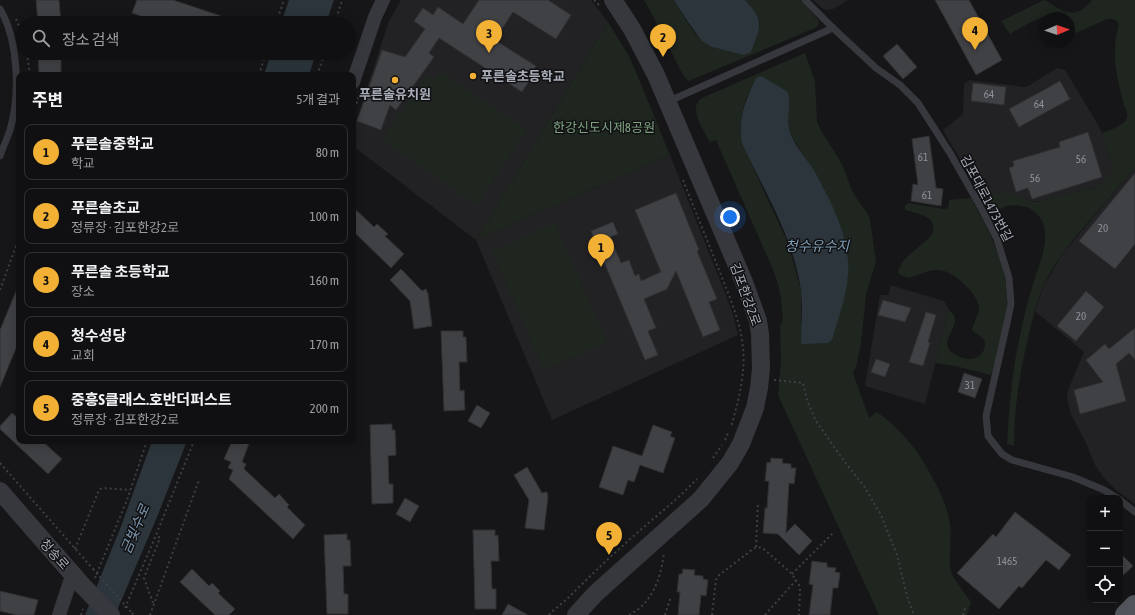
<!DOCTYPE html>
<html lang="ko">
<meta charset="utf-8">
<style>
body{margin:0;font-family:"Asap Condensed","Noto Sans KR",sans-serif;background:#1e1e20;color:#f1f3f6}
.controls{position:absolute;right:12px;bottom:12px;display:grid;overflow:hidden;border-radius:8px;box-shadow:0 2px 10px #0003}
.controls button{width:36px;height:36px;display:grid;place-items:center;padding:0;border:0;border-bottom:1px solid #303032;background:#101012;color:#f1f3f6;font:20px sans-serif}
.compass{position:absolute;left:1039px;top:12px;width:36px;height:36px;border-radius:50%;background:#101012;box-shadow:0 2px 10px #0003;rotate:88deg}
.you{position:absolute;left:730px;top:217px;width:14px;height:14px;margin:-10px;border:3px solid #fff;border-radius:50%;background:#1a73e8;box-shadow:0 0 0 6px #1a73e833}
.badge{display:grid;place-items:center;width:26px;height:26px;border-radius:50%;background:#f2b134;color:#111;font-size:13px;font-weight:700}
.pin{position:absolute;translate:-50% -33px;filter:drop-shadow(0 1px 2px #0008)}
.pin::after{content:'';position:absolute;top:21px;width:14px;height:12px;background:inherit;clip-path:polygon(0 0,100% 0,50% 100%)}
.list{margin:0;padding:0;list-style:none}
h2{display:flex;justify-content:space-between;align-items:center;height:52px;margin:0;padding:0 16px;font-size:17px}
h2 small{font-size:13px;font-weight:400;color:#9c9d9f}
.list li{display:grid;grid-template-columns:26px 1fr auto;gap:12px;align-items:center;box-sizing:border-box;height:56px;margin:0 8px 8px;padding:0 8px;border:1px solid #303032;border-radius:8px}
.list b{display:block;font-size:15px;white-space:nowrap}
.list p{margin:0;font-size:13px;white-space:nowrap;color:#9c9d9f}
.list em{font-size:13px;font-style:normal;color:#9c9d9f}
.icon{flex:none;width:22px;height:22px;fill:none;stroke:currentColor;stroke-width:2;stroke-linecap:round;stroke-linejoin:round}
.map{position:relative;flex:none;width:1135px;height:615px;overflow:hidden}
.search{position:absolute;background:#101012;box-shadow:0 2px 10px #0003;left:16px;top:16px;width:340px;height:44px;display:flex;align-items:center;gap:10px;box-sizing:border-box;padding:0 14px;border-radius:22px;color:#9c9d9f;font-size:15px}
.panel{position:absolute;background:#101012;box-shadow:0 2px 10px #0003;left:16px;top:72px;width:340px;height:372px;border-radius:8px}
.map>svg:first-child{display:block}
.built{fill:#222225}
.green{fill:#1e261f;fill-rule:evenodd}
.water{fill:#2c353c}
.building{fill:#404145;stroke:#303034}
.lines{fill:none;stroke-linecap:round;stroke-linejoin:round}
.path{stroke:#3d3f44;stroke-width:2;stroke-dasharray:2 3;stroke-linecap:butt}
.service{stroke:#37383d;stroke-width:7}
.minor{stroke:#37383d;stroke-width:14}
.tertiary{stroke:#37383d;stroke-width:18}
.primary{stroke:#53555c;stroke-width:22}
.path-bridge{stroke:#3d3f44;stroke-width:2;stroke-dasharray:2 3;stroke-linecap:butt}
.tertiary-bridge{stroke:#37383d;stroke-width:18}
.poi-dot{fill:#f2b134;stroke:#111113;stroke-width:1.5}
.labels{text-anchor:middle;stroke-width:3;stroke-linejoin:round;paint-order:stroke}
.number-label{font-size:11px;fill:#8e929b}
.poi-label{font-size:13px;font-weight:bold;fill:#a8adb8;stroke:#111113;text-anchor:start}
.park-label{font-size:13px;fill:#7fa381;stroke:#111113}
.street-label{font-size:13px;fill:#a8adb8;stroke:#111113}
.water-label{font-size:14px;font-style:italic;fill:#7f9bb3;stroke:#111113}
</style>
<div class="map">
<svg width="1135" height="615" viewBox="0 0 1135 615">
<rect width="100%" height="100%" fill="#161618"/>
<g class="built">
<polygon points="401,0 591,0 608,22 476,240 670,155 725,293 733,315 738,335 552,420 476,240 353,146 353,130 389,21"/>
<polygon points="813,0 848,0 833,9 827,10 823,9"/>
<polygon points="1057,68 1065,70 1068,75 1097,123 1102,133 1113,169 1112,172 1096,188 1070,193 1046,200 1032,202 1026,198 994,194 983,199 943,130 963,114 964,84 969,80 1025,87 1028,86"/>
<polygon points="1135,168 1135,504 1117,491 1105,479 1095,465 1086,443 1071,414 1067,398 1068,390 1084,352 1035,311 1043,287 1063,253"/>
<polygon points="890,285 944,301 949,309 925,404 865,386 880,295 889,295"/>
</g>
<g class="green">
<path d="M 644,0 L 674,0 C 686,19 696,44 720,49 L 760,27 C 760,15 753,9 745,0 L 800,0 L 819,21 L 818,26 L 815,28 L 689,81 L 686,79 L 681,71 L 653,16 Z"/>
<path d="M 1044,0 L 1047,1 C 1064,13 1077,20 1092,0 L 1135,0 L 1135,168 L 1072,241 C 1061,255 1050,271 1043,287 C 1036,302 1033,318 1029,334 C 1020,371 1014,407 1014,446 L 1007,444 C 1009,413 1011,381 1017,350 C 1021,330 1025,310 1031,291 C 1036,271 1049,247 1044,226 C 1038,203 1007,199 992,215 L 983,199 C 999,191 1008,190 1025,198 C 1030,200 1032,202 1037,202 L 1070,193 L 1096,188 L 1112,172 L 1113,169 L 1102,133 C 1109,130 1121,127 1126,120 C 1129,115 1126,109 1124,105 C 1120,90 1116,75 1115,59 C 1115,52 1115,44 1116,37 C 1118,27 1123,18 1107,19 L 1076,33 L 1070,34 L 1069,18 L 1052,18 L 1047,15 L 1029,23 L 1010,34 L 1001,21 Z"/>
<polygon points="608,22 629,56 639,79 670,155 476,240"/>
<path d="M 805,53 L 815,81 L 817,122 L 822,132 L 842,164 L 853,193 L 869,216 L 872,233 L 876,262 L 866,294 L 861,344 L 856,367 L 853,373 L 869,418 L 877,412 C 904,433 916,447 932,477 C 940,491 947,506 950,523 C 952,539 948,557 951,572 C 953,578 967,596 971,602 L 967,615 L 879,615 L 778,395 L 781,362 L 780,326 L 783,320 L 781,298 L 778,284 L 774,272 L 716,140 L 710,142 C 704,131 687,107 702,98 ZM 757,78 L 789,94 L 788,117 L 789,128 L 792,137 L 823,186 L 842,233 L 847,250 L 848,276 L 831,341 L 801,323 L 801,292 L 797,275 L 787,241 L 756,174 L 740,135 L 740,126 L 742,114 L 746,99 Z"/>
<polygon points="440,71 527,130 477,205 382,140 427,74 434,79"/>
<path d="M 971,198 C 985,223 1000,251 1005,279 C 1012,310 1000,346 991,375 L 955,366 L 935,363 L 949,309 C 951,312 955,315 955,319 C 956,332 935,345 958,356 C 963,359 970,360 976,358 C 982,356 987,347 984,340 C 981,336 976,334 972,330 C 973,323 978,317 979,309 C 979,294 953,270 938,270 C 928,269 918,276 908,278 L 899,274 L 898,270 L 904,260 L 932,235 C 939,216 919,214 905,210 L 905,206 L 908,203 L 944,209 L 948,208 L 949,200 Z"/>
<polygon points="555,223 607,342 544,370 492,251"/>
</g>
<g class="water">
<polygon points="289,0 334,0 326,23 281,23"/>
<path d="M 674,0 L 745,0 C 766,22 760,26 751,52 L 744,55 L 712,47 L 702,41 L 688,22 Z"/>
<polygon points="271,53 316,53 309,75 264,75"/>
<path d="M 761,76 L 788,92 C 792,106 784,121 792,137 C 797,149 808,160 815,172 C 832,203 851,240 848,275 C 847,294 838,319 833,337 L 831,341 L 828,343 L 801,344 C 801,327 803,308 801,291 C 794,238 764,191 742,143 C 737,119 746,100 756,78 Z"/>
<polygon points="152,441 187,441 157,517 115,615 85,615 120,529"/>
</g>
<g class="building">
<polygon points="36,0 59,0 61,23 38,23"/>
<polygon points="137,0 173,0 236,21 236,23 162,23 132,13"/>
<polygon points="479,0 548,0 571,15 556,39 513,12 495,40 536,66 529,77 531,78 522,92 439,38 429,53 434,57 396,110 390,105 381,130 357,121 382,50 405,57 425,29 414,21 423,8 433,15 438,7 463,24"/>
<polygon points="935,0 969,0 1002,60 976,75"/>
<polygon points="897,44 917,67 903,79 883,56"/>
<polygon points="38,53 61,53 61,75 39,75"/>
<polygon points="1060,81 1070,99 1019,127 1009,109"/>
<polygon points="973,83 1006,87 1004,105 971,101"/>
<polygon points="1088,132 1102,177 1032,199 1028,188 1016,192 1009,168 1014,166 1013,161 1060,147 1059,142"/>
<polygon points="929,136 936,188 943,189 941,206 911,201 913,184 918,185 912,139"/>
<polygon points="1135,173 1135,244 1115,269 1079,241"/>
<polygon points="676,193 699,250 697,251 717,299 709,302 720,330 703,337 676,271 667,289 644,299 656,328 648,331 658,355 645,360 591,231 613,222 618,234 610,237 621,263 629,260 635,276 639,274 641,281 661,272 635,210"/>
<polygon points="353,207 374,227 377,224 388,234 385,236 404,254 391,268 353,231"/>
<polygon points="401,269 422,291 426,289 428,294 432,326 414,329 410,301 390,280"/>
<polygon points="19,284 19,341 0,387 0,330"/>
<polygon points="1086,291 1104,307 1076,341 1057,326"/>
<polygon points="883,300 911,308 905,322 878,315"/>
<polygon points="926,312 936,315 928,342 930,343 923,366 909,362"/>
<polygon points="1135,328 1135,360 1129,353 1116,364 1126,401 1080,414 1074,390 1103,382 1086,360 1105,344 1109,349"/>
<polygon points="441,331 463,331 463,337 466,337 467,362 459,362 460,391 464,390 465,410 444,411"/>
<polygon points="876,359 890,364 885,377 871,372"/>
<polygon points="964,373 982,379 975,398 958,392"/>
<polygon points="477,405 490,413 481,428 468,421"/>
<polygon points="12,413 19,419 19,441 42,441 62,459 48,474 0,429 0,426"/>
<polygon points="392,424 392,430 395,430 396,455 388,456 389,484 393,484 393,503 372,504 370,425"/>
<polygon points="653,425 672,432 670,436 675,438 663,473 640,465 634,482 628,480 623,495 599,487 613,446 642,456"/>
<polygon points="232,441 250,441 242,462 246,464 244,469 275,498 279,494 289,505 287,507 305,525 293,539 229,479 233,470 228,468 231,462 224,459"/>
<polygon points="771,458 783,459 782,463 791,464 791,468 796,468 794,484 789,483 786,533 795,524 812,541 799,555 778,534 763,533 765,508 767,508 769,481 765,481 767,462 770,463"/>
<polygon points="527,467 542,493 547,492 548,497 544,530 525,528 529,500 514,475"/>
<polygon points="405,498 419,506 410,522 396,514"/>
<polygon points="1015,512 1071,555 1059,570 1046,560 1022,588 1019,586 999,609 957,573 993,534 996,537"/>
<polygon points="473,530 495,530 495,536 498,535 499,561 491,561 492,589 496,589 496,609 475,609"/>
<polygon points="347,534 347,540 350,540 351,566 343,566 344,594 348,594 348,614 327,614 324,535"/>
<polygon points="1120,553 1133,566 1120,578"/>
<polygon points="812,561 827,563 827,567 836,568 835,572 840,573 838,588 833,588 830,615 809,615 813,585 809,584"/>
<polygon points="192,569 209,586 212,583 220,591 218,593 235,609 229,615 215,615 180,582"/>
<polygon points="683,569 695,570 694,575 703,576 703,579 708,580 706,596 701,595 699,615 678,615 680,592 677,592 679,574 682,574"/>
<polygon points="0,591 38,600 34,615 16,615 0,611"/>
<polygon points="508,604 528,615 502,615"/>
</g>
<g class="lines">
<g class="path">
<polyline points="594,0 599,5"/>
<polyline points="16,19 23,36"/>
<polyline points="276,23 284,0"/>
<polyline points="335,23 342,0"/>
<polyline points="27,53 30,75"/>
<polyline points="259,75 266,53"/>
<polyline points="317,75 325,53"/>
<polyline points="353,113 360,93"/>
<path d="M 683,180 C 695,210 707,240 719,270 C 728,293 738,315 742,340 C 747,369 739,399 731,427"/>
<polyline points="0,290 19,238"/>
<polyline points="774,380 803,383 808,403 816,421 844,461 864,486 881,515 897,555 907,596 914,615"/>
<polyline points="725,440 729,431"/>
<polyline points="713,458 722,445"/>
<polyline points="0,463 93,569"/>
<polyline points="756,547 758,502"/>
<polyline points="75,549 99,490 102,488 130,490"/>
<polyline points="792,574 833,533"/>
<polyline points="95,578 127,500 147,441"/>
<polyline points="153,603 144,578 160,538 156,535"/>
<polyline points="125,608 156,535 194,441"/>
<polyline points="132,613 134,615"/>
<polyline points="81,615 83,609"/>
<polyline points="150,615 199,480"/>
<path d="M 549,615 C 555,608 563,603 569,597 C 591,575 613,554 636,534 C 656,516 678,499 697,479"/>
<path d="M 629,615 C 653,603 661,577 664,553"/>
<polyline points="665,615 671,596"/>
<path d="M 712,615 L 716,580 L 718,576 L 753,549 C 758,546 760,547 765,550 L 792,574 L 799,585 L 800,590 L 799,615"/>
<polyline points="765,615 796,580"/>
<polyline points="963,615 965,608"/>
</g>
<g class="service">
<polyline points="805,0 833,28 876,68 900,85 918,103 950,153 980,206 997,239 1009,278 1011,304 1007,323 986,416 988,436 1002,454 1012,460 1073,477 1104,490 1117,498"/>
<path d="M 0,9 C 19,41 20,96 10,130 C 7,139 3,147 0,156"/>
<polyline points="667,102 833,28"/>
<polyline points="1120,500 1135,512"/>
</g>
<g class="minor">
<polyline points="353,82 375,17 383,0"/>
<polyline points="59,615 73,573"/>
</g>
<g class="tertiary">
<polyline points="0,491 82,585"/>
<polyline points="576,615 595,594 701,499 730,463 741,444 755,408 759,388 761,368 760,334 758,321 744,282 656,75 632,29 613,0"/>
</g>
<polyline class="primary" points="1126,615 1135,606"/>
<polyline class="path-bridge" points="93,569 132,613"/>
<polyline class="tertiary-bridge" points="82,585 111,615"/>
</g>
<g class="poi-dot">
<circle cx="473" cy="76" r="4"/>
<circle cx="395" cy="80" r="4"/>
</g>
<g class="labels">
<g class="number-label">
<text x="989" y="98">64</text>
<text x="1039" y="108">64</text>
<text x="923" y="161">61</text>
<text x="1081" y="163">56</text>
<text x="1035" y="182">56</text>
<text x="927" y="199">61</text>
<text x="1103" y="232">20</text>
<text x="1081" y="320">20</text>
<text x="970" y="389">31</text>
<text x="1007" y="565">1465</text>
</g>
<g class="poi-label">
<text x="481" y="81">푸른솔초등학교</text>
<text x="395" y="99" text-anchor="middle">푸른솔유치원</text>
</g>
<g class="park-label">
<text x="604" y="132">한강신도시제8공원</text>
</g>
<g class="street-label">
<text transform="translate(987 198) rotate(62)" y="5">김포대로1473번길</text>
<text transform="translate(746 294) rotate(70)" y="5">김포한강2로</text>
<text transform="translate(55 554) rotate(48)" y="5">청송로</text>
</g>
<g class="water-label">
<text x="817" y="251">청수유수지</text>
<text transform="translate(135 529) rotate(-67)" y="5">금빛수로</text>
</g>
</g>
</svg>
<div class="controls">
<button>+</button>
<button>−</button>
<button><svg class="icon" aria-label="locate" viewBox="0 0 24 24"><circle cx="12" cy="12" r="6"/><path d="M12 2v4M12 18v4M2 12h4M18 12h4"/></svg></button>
</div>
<svg class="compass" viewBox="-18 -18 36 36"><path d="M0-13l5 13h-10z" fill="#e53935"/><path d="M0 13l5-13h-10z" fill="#9c9d9f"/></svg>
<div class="you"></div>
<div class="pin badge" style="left:601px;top:267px">1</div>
<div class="pin badge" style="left:663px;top:57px">2</div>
<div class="pin badge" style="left:489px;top:53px">3</div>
<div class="pin badge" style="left:975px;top:50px">4</div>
<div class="pin badge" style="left:609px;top:555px">5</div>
<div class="search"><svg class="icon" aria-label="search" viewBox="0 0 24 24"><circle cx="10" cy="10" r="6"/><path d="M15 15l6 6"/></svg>장소 검색</div>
<section class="panel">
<h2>주변<small>5개 결과</small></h2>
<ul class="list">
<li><span class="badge">1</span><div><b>푸른솔중학교</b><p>학교</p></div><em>80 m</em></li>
<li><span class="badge">2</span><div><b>푸른솔초교</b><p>정류장 · 김포한강2로</p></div><em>100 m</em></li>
<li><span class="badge">3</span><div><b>푸른솔 초등학교</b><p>장소</p></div><em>160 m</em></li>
<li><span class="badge">4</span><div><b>청수성당</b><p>교회</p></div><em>170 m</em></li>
<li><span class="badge">5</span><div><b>중흥S클래스.호반더퍼스트</b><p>정류장 · 김포한강2로</p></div><em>200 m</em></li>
</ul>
</section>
</div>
